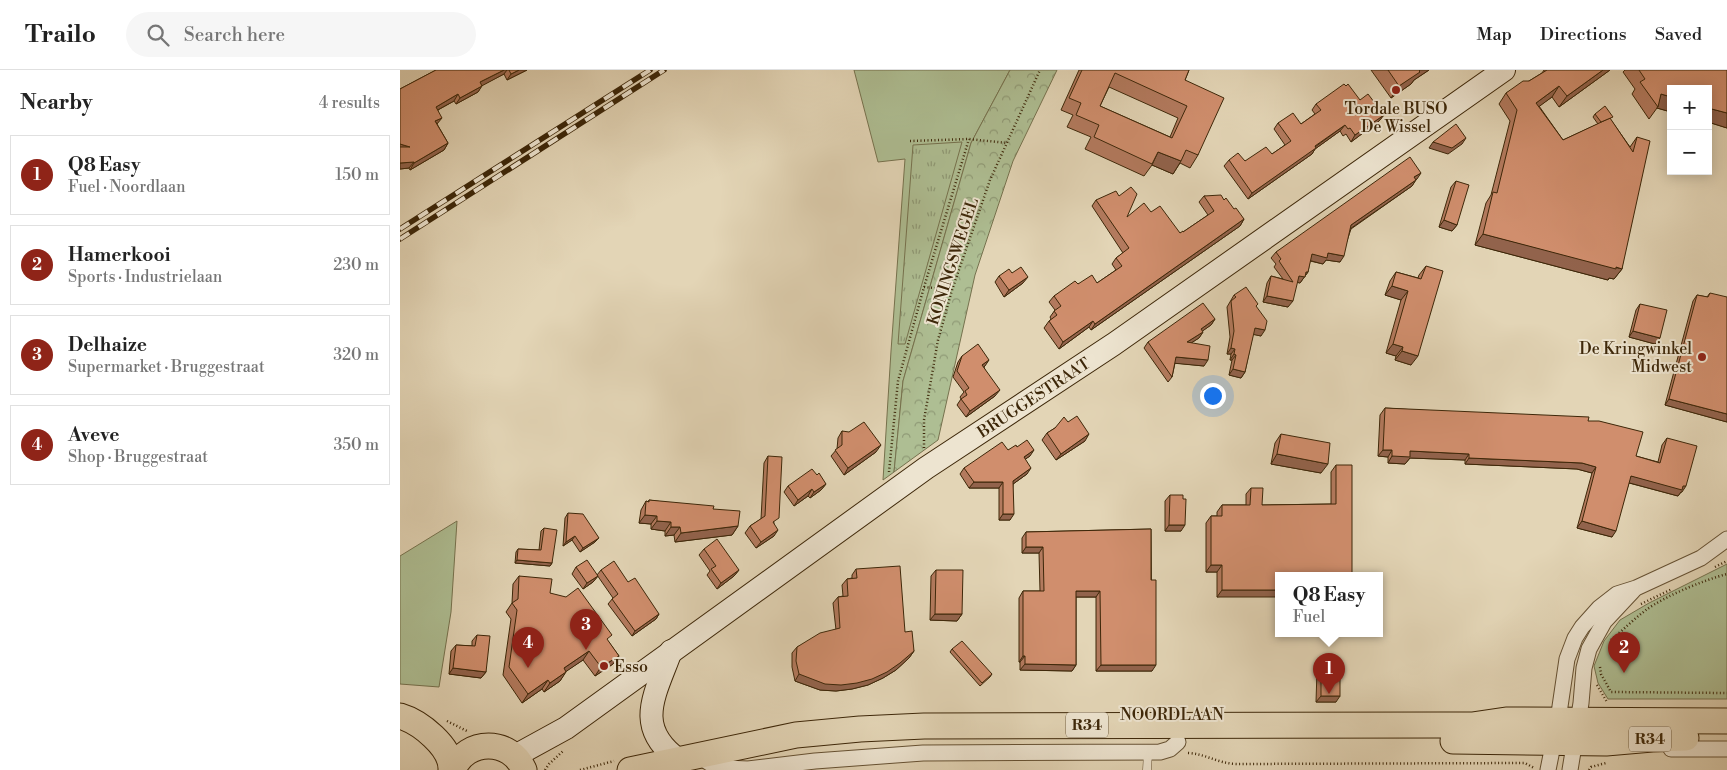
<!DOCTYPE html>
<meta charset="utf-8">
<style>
body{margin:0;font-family:"Libre Bodoni",serif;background:#f6f6f6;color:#222}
.controls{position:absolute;right:15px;top:15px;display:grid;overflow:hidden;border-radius:0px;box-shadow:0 2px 12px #0003}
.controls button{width:45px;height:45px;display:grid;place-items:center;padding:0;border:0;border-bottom:1px solid #e0e0e0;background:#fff;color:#222;font:25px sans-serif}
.you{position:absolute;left:812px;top:325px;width:18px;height:18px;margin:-12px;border:4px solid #fff;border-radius:50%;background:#1a73e8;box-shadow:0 0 0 8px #1a73e833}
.badge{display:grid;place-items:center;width:32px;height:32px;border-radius:50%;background:#8f2418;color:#fff;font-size:16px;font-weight:700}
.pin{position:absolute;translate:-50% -41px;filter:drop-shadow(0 1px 2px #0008)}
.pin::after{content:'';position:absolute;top:26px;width:18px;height:15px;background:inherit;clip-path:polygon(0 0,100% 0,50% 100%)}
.popup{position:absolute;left:875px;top:502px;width:108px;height:65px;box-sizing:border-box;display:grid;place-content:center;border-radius:0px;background:#fff;filter:drop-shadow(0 1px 4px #0005);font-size:16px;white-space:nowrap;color:#767676}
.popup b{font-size:19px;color:#222}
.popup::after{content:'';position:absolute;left:50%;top:100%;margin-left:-10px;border:10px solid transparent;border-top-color:#fff}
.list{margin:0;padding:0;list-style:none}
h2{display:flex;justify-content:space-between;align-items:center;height:65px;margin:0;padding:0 20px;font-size:21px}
h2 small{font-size:16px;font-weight:400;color:#767676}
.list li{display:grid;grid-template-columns:32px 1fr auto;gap:15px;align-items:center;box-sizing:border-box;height:80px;margin:0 10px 10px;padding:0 10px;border:1px solid #e0e0e0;border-radius:0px}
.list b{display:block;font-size:19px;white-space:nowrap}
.list p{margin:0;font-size:16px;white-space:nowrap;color:#767676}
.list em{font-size:16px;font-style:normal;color:#767676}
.icon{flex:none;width:28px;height:28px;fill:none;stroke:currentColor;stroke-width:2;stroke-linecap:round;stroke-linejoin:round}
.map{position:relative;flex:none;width:1327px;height:700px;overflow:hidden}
header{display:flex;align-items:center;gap:30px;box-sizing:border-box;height:70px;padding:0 25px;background:#fff;border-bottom:1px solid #e0e0e0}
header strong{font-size:24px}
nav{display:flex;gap:28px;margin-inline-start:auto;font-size:18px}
.search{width:350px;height:45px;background:#f6f6f6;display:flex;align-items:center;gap:12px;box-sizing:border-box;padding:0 18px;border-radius:28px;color:#767676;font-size:19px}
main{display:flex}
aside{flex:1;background:#fff}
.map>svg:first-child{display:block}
.green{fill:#aebe93;stroke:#76724e}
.forest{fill:url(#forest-crowns);stroke:#76724e}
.park{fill:url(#park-tufts);stroke:#76724e}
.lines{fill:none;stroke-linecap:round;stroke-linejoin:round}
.lane-casing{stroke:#665234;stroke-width:9}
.street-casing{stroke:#665234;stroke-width:17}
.secondary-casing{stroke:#3d2709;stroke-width:24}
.primary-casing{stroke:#3d2709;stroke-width:27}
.path{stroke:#3d2709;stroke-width:2.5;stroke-dasharray:1 2.5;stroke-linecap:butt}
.lane{stroke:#ede4d0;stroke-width:8}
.street{stroke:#ede4d0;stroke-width:15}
.secondary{stroke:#ede4d0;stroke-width:22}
.primary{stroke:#e3d5b6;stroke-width:25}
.rail-casing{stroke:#3d2709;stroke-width:5.5}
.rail{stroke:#ede4d0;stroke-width:4;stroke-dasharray:11;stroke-linecap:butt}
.wall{fill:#b37a5e;stroke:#3d2709;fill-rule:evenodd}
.shaded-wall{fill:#92634c;stroke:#3d2709}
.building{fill:#d08e6d;stroke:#3d2709;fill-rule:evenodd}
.poi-dot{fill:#8f2418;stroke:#ede4d0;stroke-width:2}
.labels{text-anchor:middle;stroke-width:4;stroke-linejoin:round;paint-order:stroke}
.shield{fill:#ede4d0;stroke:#726045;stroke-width:1}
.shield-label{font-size:15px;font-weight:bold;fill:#3d2709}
.poi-label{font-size:16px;fill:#3d2709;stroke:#ede4d0}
.street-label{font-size:16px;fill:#3d2709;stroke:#ede4d0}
</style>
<header>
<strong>Trailo</strong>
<div class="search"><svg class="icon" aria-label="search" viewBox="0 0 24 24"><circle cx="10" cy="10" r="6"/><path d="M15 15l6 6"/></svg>Search here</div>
<nav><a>Map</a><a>Directions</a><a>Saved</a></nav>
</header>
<main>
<aside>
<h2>Nearby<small>4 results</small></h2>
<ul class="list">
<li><span class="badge">1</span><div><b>Q8 Easy</b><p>Fuel · Noordlaan</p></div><em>150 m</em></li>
<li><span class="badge">2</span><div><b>Hamerkooi</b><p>Sports · Industrielaan</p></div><em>230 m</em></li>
<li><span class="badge">3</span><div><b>Delhaize</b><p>Supermarket · Bruggestraat</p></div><em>320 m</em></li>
<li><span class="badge">4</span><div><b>Aveve</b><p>Shop · Bruggestraat</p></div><em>350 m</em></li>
</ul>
</aside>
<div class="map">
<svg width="1327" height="700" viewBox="0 0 1327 700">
<defs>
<pattern id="forest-crowns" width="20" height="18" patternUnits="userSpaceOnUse" patternTransform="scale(1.25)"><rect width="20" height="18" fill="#aebe93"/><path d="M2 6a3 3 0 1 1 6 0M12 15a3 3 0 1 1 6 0" fill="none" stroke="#8f9a76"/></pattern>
<pattern id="park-tufts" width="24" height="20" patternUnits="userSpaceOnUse" patternTransform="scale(1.25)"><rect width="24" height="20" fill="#aebe93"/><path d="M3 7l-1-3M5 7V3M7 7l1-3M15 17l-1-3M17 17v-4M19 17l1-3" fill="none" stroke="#8f9a76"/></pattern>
</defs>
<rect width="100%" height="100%" fill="#e3d5b6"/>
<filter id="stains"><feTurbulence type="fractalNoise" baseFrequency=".004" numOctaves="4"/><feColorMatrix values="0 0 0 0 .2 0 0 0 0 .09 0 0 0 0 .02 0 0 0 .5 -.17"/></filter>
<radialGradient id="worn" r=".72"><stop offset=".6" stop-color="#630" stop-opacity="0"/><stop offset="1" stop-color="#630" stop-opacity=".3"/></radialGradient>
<g class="green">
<polygon points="454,0 610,0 571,73 503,311 494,402 483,410 491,281 505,89 478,92"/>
<polygon points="57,451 51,542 39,617 0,614 0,486"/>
<polygon points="1327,494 1327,629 1208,629 1198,613 1194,596 1204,571 1220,550 1249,533"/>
</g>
<polygon class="forest" points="610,0 657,0 613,91 575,205 538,370 494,402 503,311 571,73"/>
<polygon class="park" points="562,72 505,274 498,274 513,75"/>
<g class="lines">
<defs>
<polyline id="lane" points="747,700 748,682"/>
<g id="street">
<polyline points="1271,679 1327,679"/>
<polyline points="303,689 314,696 325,698 348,699 415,691 523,683 760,682 770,679 778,672"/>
<polyline points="1148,700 1158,650 1167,589 1175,568 1182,557 1199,538 1217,524 1236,518 1301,488 1327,469"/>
<polyline points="1170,700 1181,633 1184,598 1189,579 1204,552 1233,521"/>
</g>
<g id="secondary">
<path d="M 271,581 C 255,625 233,657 279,690"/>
<path id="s1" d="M 115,686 L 166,658 L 526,398 L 714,274 L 1104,0"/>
</g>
<g id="primary">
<path d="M 0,646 C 20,652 52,677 51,700"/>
<polyline points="1053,671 1206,673 1252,669 1286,668"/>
<path d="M 53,700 C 66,668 111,668 124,700"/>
<polyline points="230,700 396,665 460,659 524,656 1042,655 1072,655 1106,650 1124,650 1327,651"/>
</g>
</defs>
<use href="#lane" class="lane-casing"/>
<use href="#street" class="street-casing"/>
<use href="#secondary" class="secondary-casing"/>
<use href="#primary" class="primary-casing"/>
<g class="path">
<polyline points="510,71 569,69 607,73"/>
<polyline points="524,217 552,220"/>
<polyline points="524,378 524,350 538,270 552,220 590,110 640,0"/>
<polyline points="489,402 498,311 524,217 569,69"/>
<polyline points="1315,497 1327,491"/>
<polyline points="1241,534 1272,519"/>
<path d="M 1211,570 C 1223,560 1234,549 1246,540 C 1265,526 1304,510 1327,504"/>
<polyline points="1200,597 1201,604 1211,622 1327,623"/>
<polyline points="1197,615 1207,632"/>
<polyline points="47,651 67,661"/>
<path d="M 788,683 C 806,684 817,693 836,694 L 1125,693 L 1134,698"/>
<polyline points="145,700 149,694 163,681"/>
<polyline points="180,700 214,691"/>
<polyline points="1189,700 1191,697 1206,693"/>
</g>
<use href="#lane" class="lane"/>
<use href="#street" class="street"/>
<use href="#secondary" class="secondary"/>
<use href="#primary" class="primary"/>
<defs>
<g id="rail">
<polyline points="0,159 250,0"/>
<polyline points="0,169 264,0"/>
</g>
</defs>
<use href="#rail" class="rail-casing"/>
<use href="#rail" class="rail"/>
</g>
<g class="wall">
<polygon points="36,0 127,0 107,10 104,4 82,15 78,22 56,34 54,31 38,40 37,54 48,73 44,80 10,100 9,98 0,99 0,19"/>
<path d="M 679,0 L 789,0 L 785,10 L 798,85 L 790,98 L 780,93 L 773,104 L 752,95 L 744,106 L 685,79 L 691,67 L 667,57 L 673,45 L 661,40 ZM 709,17 L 778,48 L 770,67 L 700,36 Z"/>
<polygon points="971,0 1029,0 1014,10 1011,14 991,28"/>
<polygon points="1144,0 1210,0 1159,37 1152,27 1139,36 1163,70 1198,54 1193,47 1195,44 1211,50 1230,77 1237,67 1222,199 1214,209 1209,208 1208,210 1075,175 1086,133 1091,125 1110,51 1099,34 1106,23 1129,11 1142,3"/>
<polygon points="1225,0 1327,0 1327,58 1308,52 1308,19 1271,19 1271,42 1257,38 1249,49 1232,24 1235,19 1223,2"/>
<polygon points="960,30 984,45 979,51 951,72 946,64 943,66 940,61 915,79 912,84 848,129 824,96 829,90 845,91 872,84 885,75 874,59 878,53 901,54 915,44 912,40 916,34"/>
<polygon points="1016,109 1012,116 951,159 940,192 926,190 923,194 910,191 908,202 900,213 897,212 888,237 863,232 867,213 871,206 883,209 874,197 876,194 871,188 876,182 1017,109"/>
<polygon points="1056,111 1057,155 1052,161 1039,157 1051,117"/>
<polygon points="804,126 824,130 844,149 840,156 691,260 689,257 659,279 644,258 649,251 651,249 650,247 655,240 649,232 654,226 678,214 697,213 716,200 712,194 716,188 723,183 692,136 696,130 727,147 751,142 780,163 783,162 808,145 799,132"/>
<polygon points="1026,196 1011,295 995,290 996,286 986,283 1001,230 985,225 990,211 996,202 1018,208 1019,205"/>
<polygon points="612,203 623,213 604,227 595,212 599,206"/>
<polygon points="1310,223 1327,352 1265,335 1293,231 1297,225 1307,227"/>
<polygon points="834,225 856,236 861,266 853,264 845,302 841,308 829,305 832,290 830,290 831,284 827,284 830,267 827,237"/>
<polygon points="1240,234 1255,274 1229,267 1236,240"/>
<polygon points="815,249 811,255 802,261 803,262 799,268 791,273 804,296 775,293 772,307 768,312 744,278 748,272"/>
<polygon points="562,286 585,296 584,297 595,326 566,347 557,335 561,329 560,327 564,322 553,307 558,292"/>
<polygon points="985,338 1188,351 1236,386 1258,392 1262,375 1267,368 1282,422 1281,422 1278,426 1229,413 1212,467 1177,458 1192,403 1177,399 1065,394 1065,390 1010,388 1005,394 988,393 988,387 978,386 980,345"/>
<polygon points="668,352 685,371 656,390 642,370 647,363 655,358"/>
<polygon points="442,361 476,382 444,405 431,386 437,379 438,368"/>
<polygon points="881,364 921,403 871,394 875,373"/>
<polygon points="617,377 630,386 625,389 627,404 613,414 610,450 599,450 599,418 569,418 560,404 564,398"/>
<polygon points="368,386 374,454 374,466 356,478 345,463 350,456 361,449 364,393"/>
<polygon points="936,395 952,505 817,527 817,502 806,502 806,453 811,446 817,446 817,442 822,435 846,435 846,424 851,418 862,435 931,434 931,402"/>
<polygon points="417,405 426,414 421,420 410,428 408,426 394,436 384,422 388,416"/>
<polygon points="770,425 781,461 765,461 765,431"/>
<polygon points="249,430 313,439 338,456 332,465 275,472 274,465 265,466 265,461 251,459 251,454 239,453 241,440 246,431 248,432"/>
<polygon points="168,443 195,472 180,482 172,470 163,476 165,448"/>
<polygon points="144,458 152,493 150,496 115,493 116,482 118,479 139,480 141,461"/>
<polygon points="751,459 752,601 696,601 696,527 676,527 676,595 672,601 620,600 620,592 619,592 619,528 623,521 640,521 639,483 622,483 622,468 626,462"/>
<polygon points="304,479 339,500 334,506 317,519 307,505 310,501 299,485"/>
<polygon points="176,497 198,506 193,512 183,519 172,504"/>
<polygon points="456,499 505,562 514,581 509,588 496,600 483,608 468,615 452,619 436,621 420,620 395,611 392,597 392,583 397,577 436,560 433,533 438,527 443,526 442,515 447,509 452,508 452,505"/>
<polygon points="201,500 228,512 259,544 256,549 232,566 208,534 213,528 197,505"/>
<polygon points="536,500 562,544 557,551 530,550 531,506"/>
<polygon points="119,506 150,523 208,571 219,586 213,594 195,606 183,590 166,601 160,611 144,622 142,619 122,633 103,605 111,549 106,542 112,533 113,514"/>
<polygon points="77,565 86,602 81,608 49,604 51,581 56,575 72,576 72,571"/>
<polygon points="552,579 592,604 590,607 580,616 550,582"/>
<polygon points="921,594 936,632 916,632 917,600"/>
</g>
<g class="shaded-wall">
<polygon points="104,0 107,0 104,4 76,19 80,12"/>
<polygon points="119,0 127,0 107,10 111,4"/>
<polygon points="1020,0 1029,0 1014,10 1011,14 991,28 999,16"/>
<polygon points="1203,0 1210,0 1159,37 1167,26"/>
<polygon points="82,16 78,22 56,34 60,28"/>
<polygon points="1159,16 1152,27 1129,44 1136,33"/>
<polygon points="58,24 54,31 32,43 36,37"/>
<polygon points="1261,24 1271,27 1271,42 1257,38"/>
<polygon points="1308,38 1327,43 1327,58 1308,52"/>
<polygon points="984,45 979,51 951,72 955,65"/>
<polygon points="42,48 37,54 35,51"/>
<polygon points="945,55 940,61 915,79 912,84 848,129 852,123"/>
<polygon points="1066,68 1062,74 1048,84 1029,78 1033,72"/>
<polygon points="48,73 44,80 10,100 14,93"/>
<polygon points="0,74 10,77 0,81"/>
<polygon points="758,82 781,91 773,104 752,95"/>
<polygon points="14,92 9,98 0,99 0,93"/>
<polygon points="1021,103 1017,109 1010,113 1014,107"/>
<polygon points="1016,110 1012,116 947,161 951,155"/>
<polygon points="844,149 840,156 691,260 695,254"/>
<polygon points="1044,150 1057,155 1052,161 1039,157"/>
<polygon points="1083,164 1222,199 1214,209 1209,208 1208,210 1075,175"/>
<polygon points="928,183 944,186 940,192 926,190 923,194 908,190 912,184"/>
<polygon points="906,202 908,202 900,213 895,212 899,206"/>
<polygon points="628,207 623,213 604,227 609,220"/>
<polygon points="992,216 1008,221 1001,230 985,225"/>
<polygon points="867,226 893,231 888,237 863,232"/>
<polygon points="815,249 811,255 797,265 801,259"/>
<polygon points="693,251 689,257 659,279 663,272"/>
<polygon points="855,258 865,260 861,266 851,264"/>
<polygon points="1233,261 1260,268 1255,274 1229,267"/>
<polygon points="803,262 799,268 783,278 787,272"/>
<polygon points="993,274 1003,277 996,286 986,283"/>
<polygon points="831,278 835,279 831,284 827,284"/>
<polygon points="1002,281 1018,286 1011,295 995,290"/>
<polygon points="834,284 836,285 832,290 830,290"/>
<polygon points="776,287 808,290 804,296 772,293"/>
<polygon points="589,290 585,296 578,301 582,295"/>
<polygon points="833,299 845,302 841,308 829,305"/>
<polygon points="600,320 595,326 566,347 570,341"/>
<polygon points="1269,329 1327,344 1327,352 1265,335"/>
<polygon points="689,364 685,371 656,390 661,384"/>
<polygon points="481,375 476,382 444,405 448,398"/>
<polygon points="634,380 630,386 620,393 624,387"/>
<polygon points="983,380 992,380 988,387 978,386"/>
<polygon points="1010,381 1069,384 1065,390 1010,388 1005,394 988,393 992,386"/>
<polygon points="877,384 928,394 921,403 871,394"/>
<polygon points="1069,388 1182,393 1196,397 1192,403 1177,399 1065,394"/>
<polygon points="631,398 627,404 609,417 613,411"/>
<polygon points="1231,406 1286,416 1282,422 1281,422 1278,426 1226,412"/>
<polygon points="574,412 603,412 599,418 569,418"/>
<polygon points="426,414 421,420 410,428 414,422"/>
<polygon points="412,419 408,426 394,436 398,430"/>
<polygon points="603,444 614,444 610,450 599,450"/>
<polygon points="245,445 257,446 251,454 239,453"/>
<polygon points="257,451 271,452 265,461 251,459"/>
<polygon points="1182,451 1216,461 1212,467 1177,458"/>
<polygon points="769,455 785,455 781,461 765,461"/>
<polygon points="338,456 332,465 275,472 281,463"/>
<polygon points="271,457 280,457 274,465 265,466"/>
<polygon points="378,460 374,466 356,478 361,472"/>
<polygon points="175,466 172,470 163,476 166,472"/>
<polygon points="199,468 195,472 180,482 183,478"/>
<polygon points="626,477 643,477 639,483 622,483"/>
<polygon points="117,490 152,493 150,496 115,493"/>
<polygon points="811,495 822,495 817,502 806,502"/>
<polygon points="339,500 334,506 317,519 321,513"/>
<polygon points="198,506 193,512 183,519 187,513"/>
<polygon points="822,520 879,520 879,527 817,527"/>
<polygon points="676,521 700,521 696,527 671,527"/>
<polygon points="259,544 256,549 232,566 235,561"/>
<polygon points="535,544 562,544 557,551 530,550"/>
<polygon points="189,581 183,590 158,607 164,598"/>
<polygon points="514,581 509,588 496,600 483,608 468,615 452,619 436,621 420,620 395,611 399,604"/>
<polygon points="219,586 213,594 195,606 201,597"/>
<polygon points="623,586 625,586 620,592 619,592"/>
<polygon points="625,594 676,595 672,601 620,600"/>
<polygon points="701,595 756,595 752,601 696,601"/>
<polygon points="53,598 86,602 81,608 49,604"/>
<polygon points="166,602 160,611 144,622 150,613"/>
<polygon points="148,610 142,619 122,633 128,624"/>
<polygon points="921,626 940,626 936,632 916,632"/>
</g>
<g class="building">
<polygon points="36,0 104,0 80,12 82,16 60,28 58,24 36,37 42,48 35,51 48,73 14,93 14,92 0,93 0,77 10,77 0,74 0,19"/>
<polygon points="109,0 119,0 111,4"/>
<path d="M 682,0 L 789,0 L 785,10 L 824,28 L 798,85 L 786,80 L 781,91 L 758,82 L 752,94 L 694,67 L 699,55 L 676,45 L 681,33 L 669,28 ZM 715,3 L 787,36 L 772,68 L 700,36 Z"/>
<polygon points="988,0 1020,0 1019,1 1020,2 999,16"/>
<polygon points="1147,0 1203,0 1167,26 1159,16 1136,33 1163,70 1210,48 1233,82 1237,67 1250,71 1222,199 1216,197 1216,199 1083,164 1093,122 1097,123 1117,40 1106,23 1123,11 1129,11"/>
<polygon points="1239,0 1327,0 1327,43 1308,38 1308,19 1271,19 1271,27 1261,24 1258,37 1240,12 1245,9"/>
<polygon points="944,14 946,16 948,14 960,30 968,24 984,45 955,65 950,58 948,59 945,55 915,76 916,78 852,123 829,90 838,83 845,91 866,77 872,84 891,71 878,53 893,43 901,54 921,40 916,34"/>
<polygon points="1205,36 1213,47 1201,52 1195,44"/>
<polygon points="1056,54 1066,68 1052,78 1033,72"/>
<polygon points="1010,87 1021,103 1014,107 1016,110 951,155 944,186 928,183 927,188 912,184 908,202 906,202 905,207 899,206 893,231 867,226 871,206 893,212 879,191 881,189 876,182"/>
<polygon points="1056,111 1069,115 1057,155 1044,150"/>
<polygon points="731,117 737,124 727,147 744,133 751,142 760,136 780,163 783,161 783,162 814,141 804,126 821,125 824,130 826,128 834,139 836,138 844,149 695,254 693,251 663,272 649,251 657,245 654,241 661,236 654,226 675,211 678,214 692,205 697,213 722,196 716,188 729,178 696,130 716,121 719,126"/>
<polygon points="1026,196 1043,201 1018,286 1002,281 1003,277 993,274 1008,221 992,216 996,202 1021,209"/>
<polygon points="621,197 628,207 609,220 599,206 609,199 612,203"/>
<polygon points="846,217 858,234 856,236 867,251 865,260 855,258 845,302 833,299 836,285 834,284 835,279 831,278 834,261 831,231 836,227 834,225"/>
<polygon points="1310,223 1327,227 1327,344 1269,329 1297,225 1308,227"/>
<polygon points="803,233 815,249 801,259 803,262 787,272 810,276 808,290 776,287 772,307 748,272"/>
<polygon points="1240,234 1267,240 1260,268 1233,261"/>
<polygon points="578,274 589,290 582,295 600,320 570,341 561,329 567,325 565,321 569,318 557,301 562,286"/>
<polygon points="985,338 1189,347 1188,351 1199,351 1243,362 1236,386 1260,393 1267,368 1297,376 1286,416 1283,416 1282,420 1231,406 1216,461 1182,451 1196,397 1182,393 1069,388 1069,384 1010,381 1010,387 992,386 992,380 983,380"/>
<polygon points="677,346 689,364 661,384 647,363 655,358 664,347 668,352"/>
<polygon points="464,352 481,375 448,398 435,380 442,375 442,361 449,362"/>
<polygon points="881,364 930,373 928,394 877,384"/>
<polygon points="627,370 634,380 624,387 631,398 613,411 614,444 603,444 603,412 574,412 564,398 602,372 608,380 616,375 617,377"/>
<polygon points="368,386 382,387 379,448 373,452 378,460 361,472 350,456 365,446"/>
<polygon points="936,395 952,395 952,505 879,505 879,520 822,520 822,495 811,495 811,446 822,446 822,435 850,435 851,418 863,418 862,435 936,434"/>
<polygon points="412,399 417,405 419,403 426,414 414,422 412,419 398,430 388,416"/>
<polygon points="770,425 783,425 783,429 786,429 785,455 769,455"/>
<polygon points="249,430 314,436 313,439 340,441 338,456 281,463 280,457 271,457 271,452 257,451 257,446 245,445 246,431 249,432"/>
<polygon points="168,443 183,444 199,468 183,478 175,466 166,472"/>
<polygon points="144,458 157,460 152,493 117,490 118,479 141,480"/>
<polygon points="751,459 751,510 756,510 756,595 701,595 700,521 676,521 676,595 625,594 625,586 623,586 623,521 644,521 643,477 626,477 626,462"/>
<polygon points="317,469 339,500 321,513 311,499 316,496 304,479"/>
<polygon points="187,490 198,506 187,513 176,497"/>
<polygon points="214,491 228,512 235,508 259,544 235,561 212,529 218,524 201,500"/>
<polygon points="500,496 505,562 512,561 514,581 500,593 487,602 472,609 457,613 441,615 425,614 399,604 396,591 397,577 420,563 440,558 438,527 448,526 447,509 457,508 456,499"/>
<polygon points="536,500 563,500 562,544 535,544"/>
<polygon points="119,506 152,509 150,523 166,527 178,518 212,565 207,569 219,586 201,597 189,581 164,598 166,602 150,613 148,610 128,624 109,597 117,540 112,533 118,529"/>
<polygon points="77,565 90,566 86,602 53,598 56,575 75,576"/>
<polygon points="562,571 592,604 582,613 552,579"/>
<rect x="921" y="594" width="19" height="32"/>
</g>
<g class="poi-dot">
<circle cx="996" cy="20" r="5"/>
<circle cx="1302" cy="287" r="5"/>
<circle cx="204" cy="596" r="5"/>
</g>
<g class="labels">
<g class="shield">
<rect x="666" y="642.5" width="42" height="25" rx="4"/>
<rect x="1229" y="656.5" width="42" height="25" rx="4"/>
</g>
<g class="shield-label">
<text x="687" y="660">R34</text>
<text x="1250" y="674">R34</text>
</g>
<g class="poi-label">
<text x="996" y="44">Tordale BUSO<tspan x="996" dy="18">De Wissel</tspan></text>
<text x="1292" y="284" text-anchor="end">De Kringwinkel<tspan x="1292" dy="18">Midwest</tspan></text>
<text x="214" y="602" text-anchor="start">Esso</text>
</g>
<g class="street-label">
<text transform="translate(552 191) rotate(-72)" y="6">KONINGSWEGEL</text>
<text dy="6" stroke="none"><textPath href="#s1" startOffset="631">BRUGGESTRAAT</textPath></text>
<text x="772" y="650">NOORDLAAN</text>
</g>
</g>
<rect width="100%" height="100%" filter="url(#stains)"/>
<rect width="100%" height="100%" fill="url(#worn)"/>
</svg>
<div class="controls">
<button>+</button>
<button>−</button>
</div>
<div class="you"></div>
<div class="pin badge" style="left:929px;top:624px">1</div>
<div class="popup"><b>Q8 Easy</b>Fuel</div>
<div class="pin badge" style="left:1224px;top:603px">2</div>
<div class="pin badge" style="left:186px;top:580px">3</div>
<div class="pin badge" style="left:128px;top:598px">4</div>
</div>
</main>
